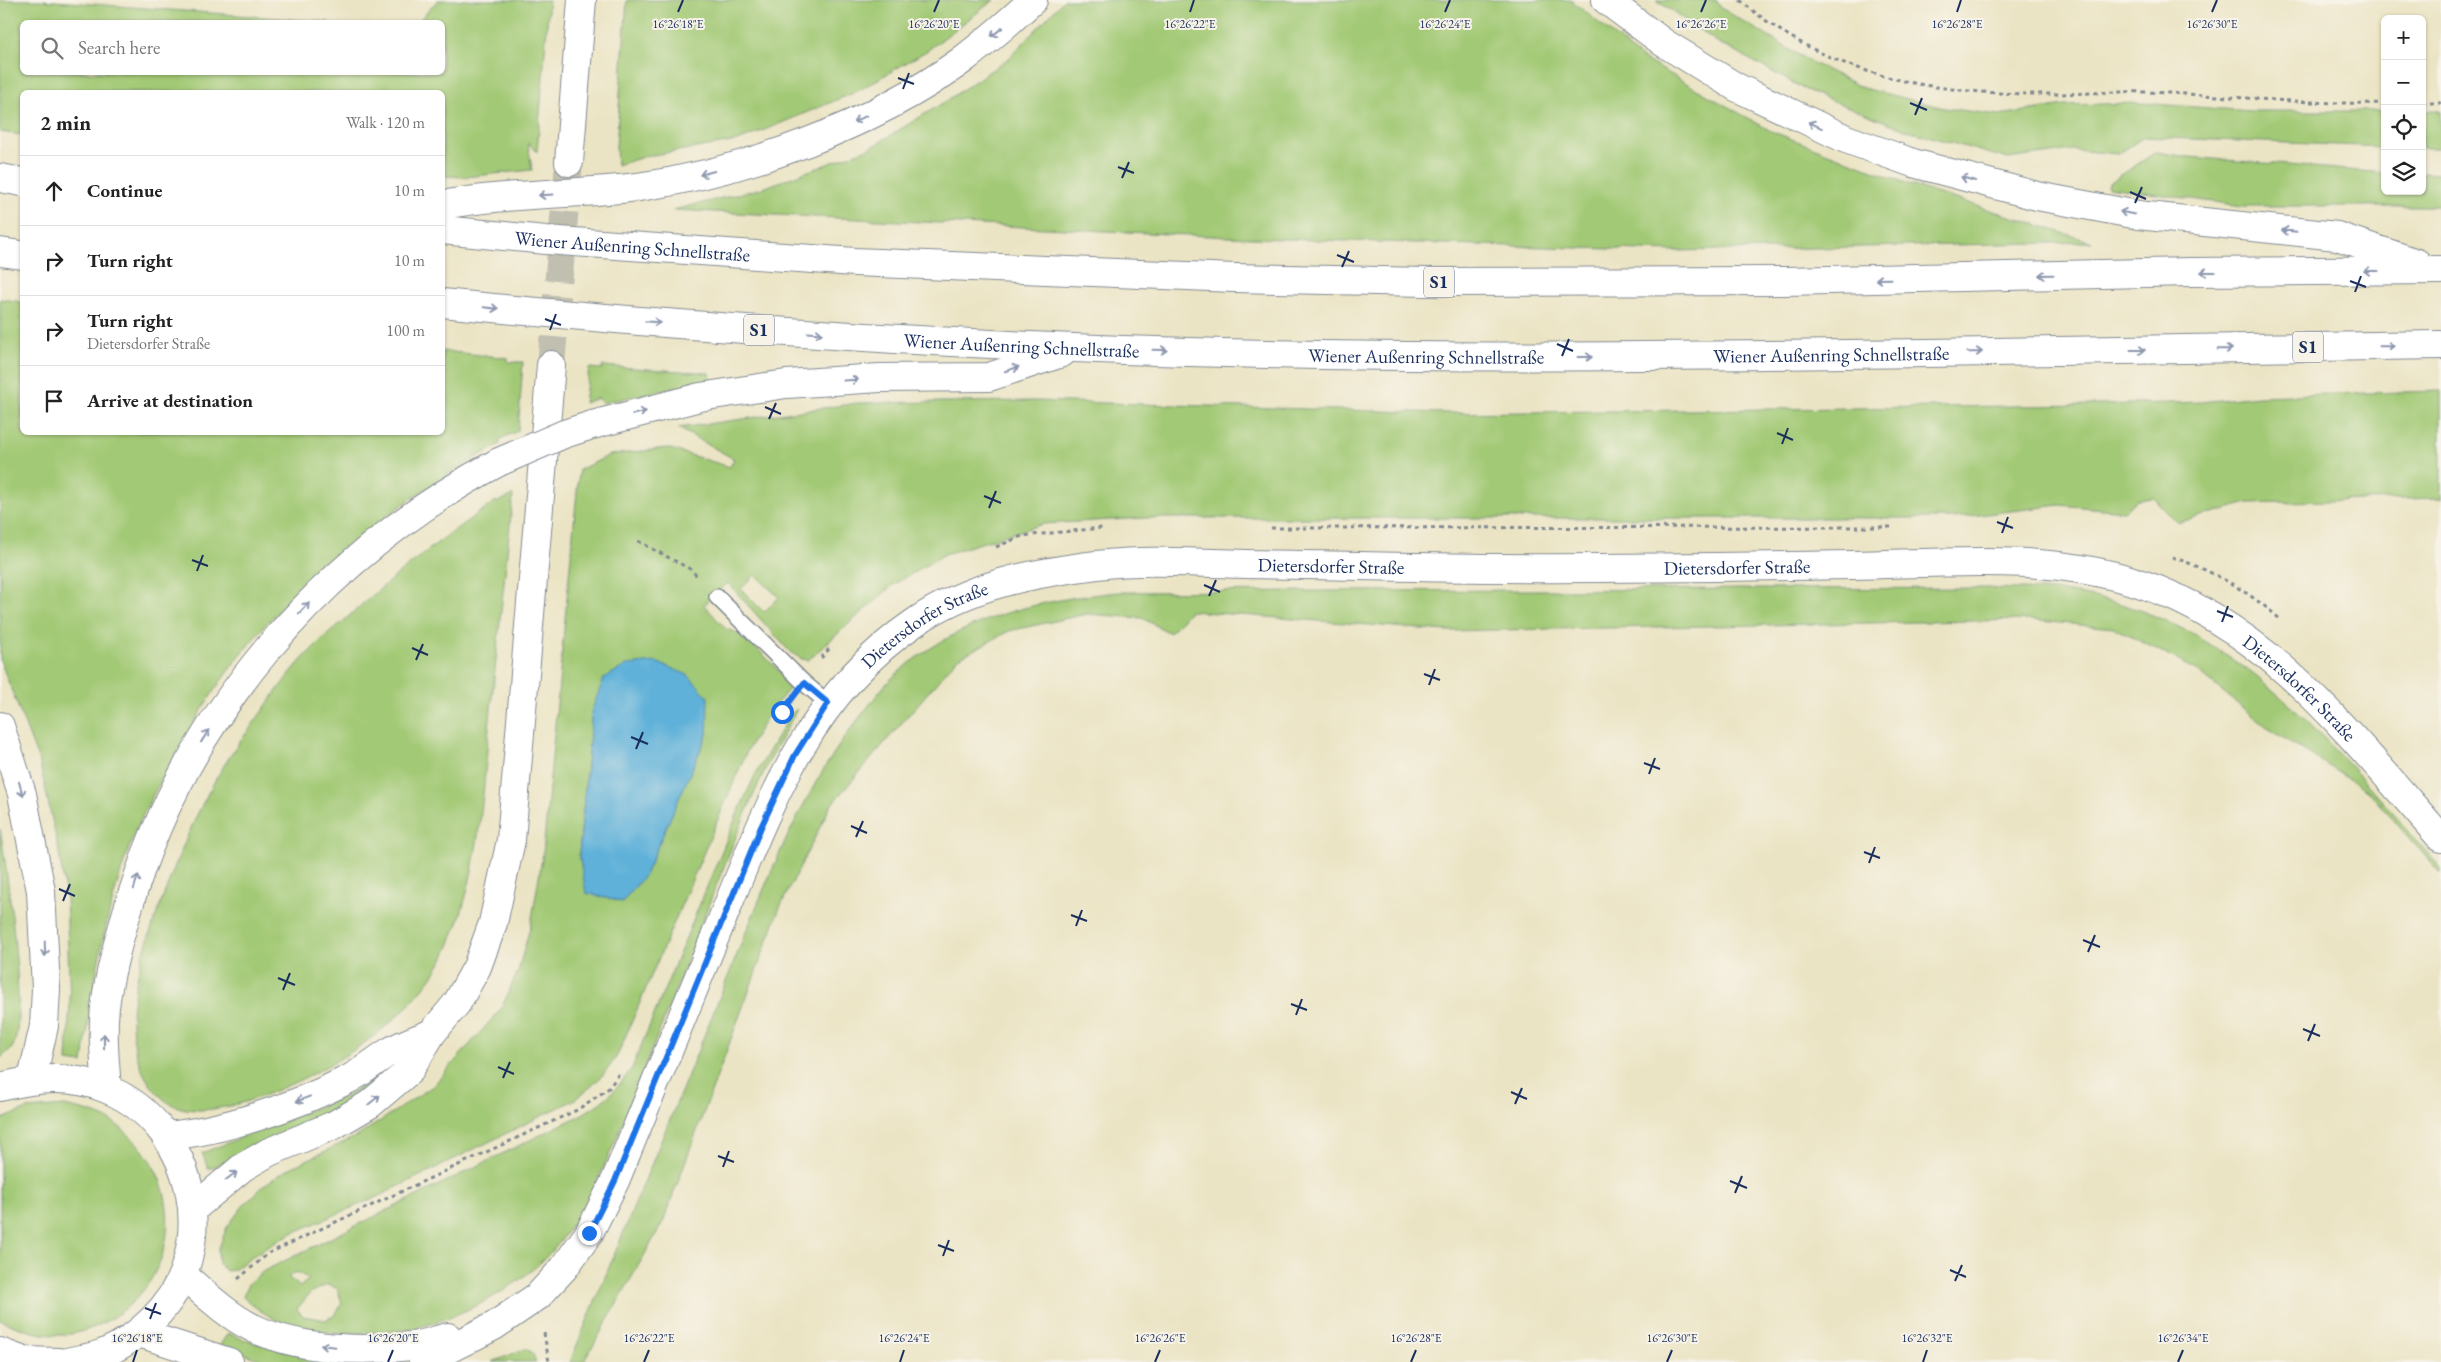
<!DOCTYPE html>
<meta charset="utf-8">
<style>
body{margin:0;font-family:"EB Garamond",serif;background:#f6f6f6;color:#222}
.controls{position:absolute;right:15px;top:15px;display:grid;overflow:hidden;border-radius:8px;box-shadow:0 1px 4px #0004}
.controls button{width:45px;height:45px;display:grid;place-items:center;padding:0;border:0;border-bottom:1px solid #e0e0e0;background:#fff;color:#222;font:25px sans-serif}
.stop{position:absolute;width:15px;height:15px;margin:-11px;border:4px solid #1a73e8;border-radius:50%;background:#fff}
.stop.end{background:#1a73e8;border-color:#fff;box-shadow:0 1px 5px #0008}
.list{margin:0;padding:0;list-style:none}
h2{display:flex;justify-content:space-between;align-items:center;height:65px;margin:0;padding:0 20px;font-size:21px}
h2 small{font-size:16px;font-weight:400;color:#767676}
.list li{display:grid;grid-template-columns:32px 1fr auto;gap:15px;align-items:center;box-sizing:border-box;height:70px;padding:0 20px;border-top:1px solid #e0e0e0}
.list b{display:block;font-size:19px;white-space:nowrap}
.list p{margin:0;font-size:16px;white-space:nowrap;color:#767676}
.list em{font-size:16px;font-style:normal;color:#767676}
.icon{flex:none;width:28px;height:28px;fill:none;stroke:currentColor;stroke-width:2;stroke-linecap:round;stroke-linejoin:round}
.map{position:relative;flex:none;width:2441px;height:1362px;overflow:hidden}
.search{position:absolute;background:#fff;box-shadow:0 1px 4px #0004;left:20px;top:20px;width:425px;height:55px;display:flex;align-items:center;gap:12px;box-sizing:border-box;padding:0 18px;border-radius:8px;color:#767676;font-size:19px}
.panel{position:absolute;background:#fff;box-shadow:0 1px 4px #0004;left:20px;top:90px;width:425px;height:345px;border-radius:8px}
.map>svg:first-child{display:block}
.green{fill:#a2c974;stroke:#5e7c69;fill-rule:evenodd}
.water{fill:#5eb1d9;stroke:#3c709c}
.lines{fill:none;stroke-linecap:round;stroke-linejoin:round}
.tertiary-tunnel{stroke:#c1c0b0;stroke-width:28;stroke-dasharray:28 14;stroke-linecap:butt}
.service-casing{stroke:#838a91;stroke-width:18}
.tertiary-casing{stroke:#838a91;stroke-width:30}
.motorway-casing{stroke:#838a91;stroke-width:30}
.path{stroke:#838a91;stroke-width:3;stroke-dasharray:4 4;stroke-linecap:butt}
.service{stroke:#fff;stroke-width:15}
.tertiary{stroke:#fff;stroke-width:28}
.motorway{stroke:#fff;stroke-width:28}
.motorway-bridge-casing{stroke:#838a91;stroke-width:30;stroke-linecap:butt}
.motorway-bridge{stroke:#fff;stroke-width:28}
.oneway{stroke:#8d97ae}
.route{stroke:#1a73e8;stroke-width:6}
.ticks{fill:none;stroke:#1b2f5e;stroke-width:2}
.labels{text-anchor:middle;stroke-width:4;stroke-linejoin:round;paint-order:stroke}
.shield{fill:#f7f3e8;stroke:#5d6a87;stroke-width:1}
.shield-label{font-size:18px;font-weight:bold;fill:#1b2f5e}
.street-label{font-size:19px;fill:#1b2f5e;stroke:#f7f3e8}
.ticks-label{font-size:12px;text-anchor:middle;fill:#1b2f5e;stroke:#f7f3e8;stroke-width:4;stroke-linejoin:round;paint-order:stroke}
</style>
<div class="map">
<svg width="2441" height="1362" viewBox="0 0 2441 1362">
<rect width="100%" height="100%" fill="#f7f3e8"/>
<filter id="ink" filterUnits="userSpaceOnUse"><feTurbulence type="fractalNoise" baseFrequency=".02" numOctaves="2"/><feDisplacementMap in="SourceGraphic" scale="10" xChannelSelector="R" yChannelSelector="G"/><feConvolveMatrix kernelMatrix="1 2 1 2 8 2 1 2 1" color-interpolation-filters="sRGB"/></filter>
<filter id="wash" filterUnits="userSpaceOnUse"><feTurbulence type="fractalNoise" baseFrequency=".0096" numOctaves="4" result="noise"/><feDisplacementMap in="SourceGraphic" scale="20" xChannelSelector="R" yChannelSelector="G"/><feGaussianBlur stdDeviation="1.12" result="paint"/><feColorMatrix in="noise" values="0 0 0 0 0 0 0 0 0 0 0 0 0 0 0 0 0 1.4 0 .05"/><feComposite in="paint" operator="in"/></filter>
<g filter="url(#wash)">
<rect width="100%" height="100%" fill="#ebe4c4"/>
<g class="green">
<polygon points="0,0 40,0 329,22 22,22 22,72 442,72 442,22 418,22 438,0 549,0 537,152 528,143 532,170 465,177 443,176 442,92 22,92 22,135 0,132"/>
<polygon points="627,0 994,0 928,50 856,92 738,141 647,156 617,165 616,147"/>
<polygon points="1064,0 1571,0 1640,57 1771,131 1911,185 2092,242 1676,251 1250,238 673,210 763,188 870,148 946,101 1009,58"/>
<polygon points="1656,0 1716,0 1721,8 1807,60 1863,88 1944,108 1999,115 2065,105 2141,103 2251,111 2385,111 2385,147 2144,137 2118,154 2072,150 2008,159 1906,130 1806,90 1717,42"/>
<rect x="2422" y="111" width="19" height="37"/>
<polygon points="2156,152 2189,157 2385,173 2385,191 2422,191 2422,173 2441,174 2441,206 2241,206 2108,187 2109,183"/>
<path d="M 0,299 L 22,302 L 22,432 L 442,432 L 443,351 L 508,358 L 508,362 L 523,362 L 518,431 L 500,439 L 500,444 C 396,502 299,575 228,671 C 208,698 191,728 174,757 C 158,786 140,817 129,848 C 104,917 92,991 83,1063 L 67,1061 L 70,1000 L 66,898 L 59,852 L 40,764 L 0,660 Z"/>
<polygon points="602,366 710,373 711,380 602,403 599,398 584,403 589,368 602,369"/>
<path d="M 2441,391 L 2441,498 L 2248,503 L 2177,523 L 2154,498 L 2137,500 L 2124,511 L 2060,505 L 1954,518 L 1145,518 L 1043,524 L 945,554 L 893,585 L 808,660 L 802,659 L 790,652 L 728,583 L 704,605 L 726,629 L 744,635 L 793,685 L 771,710 L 747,751 L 618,1054 C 606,1074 593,1086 574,1100 L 377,1197 L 290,1234 L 251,1257 L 234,1270 L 226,1271 L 219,1264 L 218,1250 L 227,1227 L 243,1206 L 264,1185 L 288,1169 L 359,1135 L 433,1086 L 501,1009 L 518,971 L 531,924 L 543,853 L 579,470 L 610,455 L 667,448 L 730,467 L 734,459 L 678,428 L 858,403 L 1035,401 L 1447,413 L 2099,405 L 2201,402 L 2258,396 ZM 755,575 L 779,597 L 764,612 L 741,589 ZM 592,710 L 707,735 L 645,875 L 622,902 L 587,893 L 579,854 Z"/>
<path d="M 513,495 C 505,573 497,650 489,728 C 482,805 478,884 445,955 C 426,993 389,1027 354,1050 C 316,1075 217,1126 173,1105 C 162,1100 152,1088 146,1078 C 136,1061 132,1038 132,1018 C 133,979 147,941 160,905 C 178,857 197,808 225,764 C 236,746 249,730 261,713 C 276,692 291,670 309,652 C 321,639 336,628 349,616 C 396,574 444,536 496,501 L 496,503 Z"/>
<path d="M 1985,588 C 2018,589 2051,589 2083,595 C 2243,624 2339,754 2441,868 L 2441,874 L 2367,790 L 2266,727 L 2195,669 L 2114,628 L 2028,620 L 1447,631 L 1190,611 L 1170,633 L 1142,618 L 1087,614 L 1009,631 L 957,659 L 831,805 L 780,907 L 663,1222 L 584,1362 L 570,1362 C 619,1243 668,1125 716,1006 C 758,905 794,799 863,713 C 872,702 881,688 892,678 C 956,619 1035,600 1119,592 Z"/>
<path d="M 797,709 C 785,733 771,756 760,780 C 719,873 685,970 646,1064 C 620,1127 597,1201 550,1253 C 516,1290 461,1317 412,1329 C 400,1332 386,1331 374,1332 C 322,1336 283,1333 243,1297 L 248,1284 L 264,1271 L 579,1116 C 605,1101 615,1092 632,1068 L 736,817 L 755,775 L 791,714 ZM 297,1272 L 309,1279 L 300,1287 L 288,1277 ZM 327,1285 L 337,1288 L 342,1303 L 335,1315 L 326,1320 L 303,1316 L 297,1309 L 311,1292 Z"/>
<path d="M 0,829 C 6,863 29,1024 12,1048 C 9,1052 4,1055 0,1058 Z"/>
<path d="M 401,1064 C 347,1113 277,1138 212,1168 L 208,1168 L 202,1153 L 346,1096 Z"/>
<path d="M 65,1106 C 76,1109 90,1111 101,1116 C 118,1123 133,1137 144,1152 C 185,1205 171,1280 115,1316 C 100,1326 80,1334 62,1335 C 40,1336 20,1329 0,1320 L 0,1120 L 27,1109 Z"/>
<path d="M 228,1333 C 269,1351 310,1356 354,1362 L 266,1362 L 220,1345 Z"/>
<polygon points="525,1349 532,1352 536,1362 492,1362"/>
</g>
<polygon class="water" points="656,662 688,675 708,697 707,735 645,875 622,902 586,893 579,854 592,710 604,678 627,665"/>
</g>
<g filter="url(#ink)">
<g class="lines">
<polyline class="tertiary-tunnel" points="551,365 569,162"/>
<defs>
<polyline id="service" points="717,597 804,683 828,703"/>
<g id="tertiary">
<polyline points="569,162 582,0"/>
<path d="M 0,1087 C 37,1078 71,1074 107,1089 C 197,1126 222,1251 153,1319 C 139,1333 122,1346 104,1353 C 92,1358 79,1359 67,1362"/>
<path d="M 166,1136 C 224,1131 293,1107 345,1081 C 361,1074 374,1061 389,1052 C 402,1044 418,1039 432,1033"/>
<polyline points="194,1208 243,1167 269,1152 334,1125 370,1104 409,1071 432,1033 457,1003 477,967 493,923 511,840 551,365"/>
<path d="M 183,1275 C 205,1294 227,1315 253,1328 C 300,1350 361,1352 411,1346 C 424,1345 436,1340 448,1337"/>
<polyline points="139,1333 229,1362"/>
<polyline points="0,1352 24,1361 58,1362"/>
<path id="s1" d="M 423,1362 L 494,1326 L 538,1296 L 564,1268 L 589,1233 L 615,1181 C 648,1100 682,1018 715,937 C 764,818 803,699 914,623 C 968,585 1033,573 1097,565 C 1146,559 1198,563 1246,564 C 1330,565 1415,568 1499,568 C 1617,569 1736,567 1854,565 C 1948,563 2048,553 2139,583 C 2269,626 2353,739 2441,838"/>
</g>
<g id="motorway">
<polyline points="1606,0 1664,43 1736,87 1846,139 1913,163 2037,196 2138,215 2337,236 2417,263"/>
<polyline points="0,178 22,182"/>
<path d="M 442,205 C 507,193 573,195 638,187 C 745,172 873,125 961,61 C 986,42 1010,21 1033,0"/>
<path id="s2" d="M 442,230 L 546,240 L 855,262 L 1234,278 L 1426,282 L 1785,281 L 2189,272 L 2441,270"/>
<polyline points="0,252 22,255"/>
<path id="s3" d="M 442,303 C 652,324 863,339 1074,348 C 1359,360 1644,357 1928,353 C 2099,350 2270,348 2441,345"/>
<polyline points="592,425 700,397 786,384 880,378 989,377 1062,353"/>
<polyline points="0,726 22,794 41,891 46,989 44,1026 32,1079"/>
<path d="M 107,1089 C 105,1062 102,1034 105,1007 C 109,974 118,943 127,912 C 183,717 321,557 499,462"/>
</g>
</defs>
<use href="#service" class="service-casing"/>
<use href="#tertiary" class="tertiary-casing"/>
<use href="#motorway" class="motorway-casing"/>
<g class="path">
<path d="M 1740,0 C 1830,78 1936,95 2052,94 C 2083,94 2115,91 2146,92 C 2226,95 2305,105 2385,103"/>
<polyline points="2422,103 2441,103"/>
<polyline points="1271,528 1895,527"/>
<polyline points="638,541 690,569 699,578"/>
<polyline points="996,547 1022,536 1102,528"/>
<path d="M 2172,557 C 2212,570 2250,592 2281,620"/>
<polyline points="821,658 830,648"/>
<polyline points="238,1279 269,1253 577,1110 609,1088 620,1072"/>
<polyline points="544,1333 549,1362"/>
</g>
<use href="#service" class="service"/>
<use href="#tertiary" class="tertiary"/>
<use href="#motorway" class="motorway"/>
<defs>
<polyline id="motorway-bridge" points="499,462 564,434 592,425"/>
</defs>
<use href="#motorway-bridge" class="motorway-bridge-casing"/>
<use href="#motorway-bridge" class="motorway-bridge"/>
</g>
<defs><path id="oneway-shaft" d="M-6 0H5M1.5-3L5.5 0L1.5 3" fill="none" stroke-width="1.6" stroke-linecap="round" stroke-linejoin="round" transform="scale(1.25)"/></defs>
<g class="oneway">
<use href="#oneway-shaft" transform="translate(997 32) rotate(142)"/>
<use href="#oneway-shaft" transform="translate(860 119) rotate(153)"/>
<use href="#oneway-shaft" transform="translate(1815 125) rotate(-156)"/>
<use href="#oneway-shaft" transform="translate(707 173) rotate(165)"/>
<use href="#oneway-shaft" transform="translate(1968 179) rotate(-164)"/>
<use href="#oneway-shaft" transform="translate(546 195) rotate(177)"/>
<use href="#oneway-shaft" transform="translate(2127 213) rotate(-169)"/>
<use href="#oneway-shaft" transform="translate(2289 231) rotate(-174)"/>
<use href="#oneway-shaft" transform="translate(2371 271) rotate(180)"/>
<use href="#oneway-shaft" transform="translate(2208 272) rotate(180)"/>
<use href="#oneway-shaft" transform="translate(2046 275) rotate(179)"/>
<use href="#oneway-shaft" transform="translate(1883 279) rotate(179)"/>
<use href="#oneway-shaft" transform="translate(491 308) rotate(6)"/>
<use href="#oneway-shaft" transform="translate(653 322) rotate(5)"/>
<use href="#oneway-shaft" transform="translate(815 333) rotate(4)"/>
<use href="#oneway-shaft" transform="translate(2387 346) rotate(-1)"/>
<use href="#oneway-shaft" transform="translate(2225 349) rotate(-1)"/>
<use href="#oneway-shaft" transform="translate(1160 350) rotate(1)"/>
<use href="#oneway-shaft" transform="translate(2138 350)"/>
<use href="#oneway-shaft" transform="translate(1975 352) rotate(-1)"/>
<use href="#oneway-shaft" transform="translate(1585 357)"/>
<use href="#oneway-shaft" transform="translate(1012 369) rotate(-18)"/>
<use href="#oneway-shaft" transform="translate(851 380) rotate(-3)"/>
<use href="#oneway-shaft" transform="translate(639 413) rotate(-14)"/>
<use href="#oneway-shaft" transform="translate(304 608) rotate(-47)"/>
<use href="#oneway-shaft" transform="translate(205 736) rotate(-58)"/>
<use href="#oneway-shaft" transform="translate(21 789) rotate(74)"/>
<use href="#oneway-shaft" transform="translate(136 882) rotate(-73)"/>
<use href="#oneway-shaft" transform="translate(45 949) rotate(88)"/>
<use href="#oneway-shaft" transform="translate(104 1041) rotate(-90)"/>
<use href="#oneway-shaft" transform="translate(303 1099) rotate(159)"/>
<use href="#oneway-shaft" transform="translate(374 1100) rotate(-39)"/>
<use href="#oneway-shaft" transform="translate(231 1176) rotate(-37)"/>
<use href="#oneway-shaft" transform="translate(328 1346) rotate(-174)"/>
</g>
</g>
<g class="lines" filter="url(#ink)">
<polyline class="route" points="589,1233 615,1181 761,827 795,755 828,703 804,683 782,712"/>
</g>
<path class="ticks" d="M 678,12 L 683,0M 934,12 L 939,0M 1190,12 L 1194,0M 1445,12 L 1450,0M 1701,12 L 1706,0M 1957,12 L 1961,0M 2212,12 L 2217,0M 898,78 L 914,84M 903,89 L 909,73M 1910,103 L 1927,110M 1915,115 L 1922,98M 1118,167 L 1134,173M 1122,178 L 1129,162M 2130,192 L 2146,199M 2135,203 L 2142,187M 1337,255 L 1354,262M 1342,267 L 1349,251M 2350,281 L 2366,287M 2355,292 L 2361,276M 545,319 L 561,325M 550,330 L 556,314M 1557,344 L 1573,351M 1562,356 L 1569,339M 765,407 L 781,414M 769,419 L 776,403M 1777,433 L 1793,440M 1782,444 L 1788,428M 984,496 L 1001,503M 989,508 L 996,491M 1997,522 L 2013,528M 2002,533 L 2008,517M 192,560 L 208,566M 197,571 L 203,555M 1204,585 L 1220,592M 1209,596 L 1216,580M 2217,611 L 2233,617M 2222,622 L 2228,606M 412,648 L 428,655M 416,660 L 423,644M 1424,674 L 1440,680M 1429,685 L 1435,669M 631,737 L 648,744M 636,749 L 643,732M 1644,763 L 1660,769M 1649,774 L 1655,758M 851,826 L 867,833M 856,837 L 863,821M 1864,852 L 1880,858M 1869,863 L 1875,847M 59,889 L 75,896M 63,901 L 70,884M 1071,915 L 1087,921M 1076,926 L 1082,910M 2083,940 L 2100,947M 2088,952 L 2095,935M 278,978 L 295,985M 283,990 L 290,973M 1291,1004 L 1307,1010M 1296,1015 L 1302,999M 2303,1029 L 2320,1036M 2308,1041 L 2315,1024M 498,1067 L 514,1074M 503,1078 L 510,1062M 1511,1092 L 1527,1099M 1515,1104 L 1522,1088M 718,1156 L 734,1162M 723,1167 L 729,1151M 1730,1181 L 1747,1188M 1735,1193 L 1742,1176M 938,1245 L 954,1251M 943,1256 L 949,1240M 1950,1270 L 1966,1277M 1955,1281 L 1962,1265M 145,1308 L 161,1314M 150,1319 L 156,1303M 133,1362 L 137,1350M 388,1362 L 393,1350M 644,1362 L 649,1350M 900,1362 L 904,1350M 1155,1362 L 1160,1350M 1411,1362 L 1416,1350M 1667,1362 L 1672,1350M 1923,1362 L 1927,1350M 2178,1362 L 2183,1350"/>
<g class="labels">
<g class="shield">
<rect x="1424" y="266.5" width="30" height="31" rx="4"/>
<rect x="744" y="314.5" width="30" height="31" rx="4"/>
<rect x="2293" y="331.5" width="30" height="31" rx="4"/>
</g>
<g class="shield-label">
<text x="1439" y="288">S1</text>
<text x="759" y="336">S1</text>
<text x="2308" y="353">S1</text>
</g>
<g class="street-label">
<text dy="7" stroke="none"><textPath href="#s2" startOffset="191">Wiener Außenring Schnellstraße</textPath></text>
<text dy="7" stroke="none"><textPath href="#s3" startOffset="581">Wiener Außenring Schnellstraße</textPath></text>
<text dy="7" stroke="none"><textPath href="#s3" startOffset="1391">Wiener Außenring Schnellstraße</textPath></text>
<text dy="7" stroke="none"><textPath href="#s3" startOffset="986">Wiener Außenring Schnellstraße</textPath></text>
<text dy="7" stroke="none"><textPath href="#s1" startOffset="1342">Dietersdorfer Straße</textPath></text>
<text dy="7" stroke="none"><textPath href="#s1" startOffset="1748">Dietersdorfer Straße</textPath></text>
<text dy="7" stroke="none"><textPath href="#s1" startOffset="922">Dietersdorfer Straße</textPath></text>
<text dy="7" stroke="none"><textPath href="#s1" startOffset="2346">Dietersdorfer Straße</textPath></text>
</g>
</g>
<g class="ticks-label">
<text x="678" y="28">16°26'18"E</text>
<text x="934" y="28">16°26'20"E</text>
<text x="1190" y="28">16°26'22"E</text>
<text x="1445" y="28">16°26'24"E</text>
<text x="1701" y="28">16°26'26"E</text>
<text x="1957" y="28">16°26'28"E</text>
<text x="2212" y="28">16°26'30"E</text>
<text x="137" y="1342">16°26'18"E</text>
<text x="393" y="1342">16°26'20"E</text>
<text x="649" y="1342">16°26'22"E</text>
<text x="904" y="1342">16°26'24"E</text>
<text x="1160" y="1342">16°26'26"E</text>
<text x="1416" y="1342">16°26'28"E</text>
<text x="1672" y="1342">16°26'30"E</text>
<text x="1927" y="1342">16°26'32"E</text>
<text x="2183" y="1342">16°26'34"E</text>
</g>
</svg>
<div class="controls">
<button>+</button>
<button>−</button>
<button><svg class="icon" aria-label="locate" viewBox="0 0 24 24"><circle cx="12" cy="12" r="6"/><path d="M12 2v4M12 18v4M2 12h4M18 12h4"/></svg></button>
<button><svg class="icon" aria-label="layers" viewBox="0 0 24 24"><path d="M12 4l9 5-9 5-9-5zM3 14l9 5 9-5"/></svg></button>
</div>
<div class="stop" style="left:782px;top:712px"></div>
<div class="stop end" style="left:589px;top:1233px"></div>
<div class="search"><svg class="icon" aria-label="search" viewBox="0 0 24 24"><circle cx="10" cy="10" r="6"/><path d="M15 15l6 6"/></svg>Search here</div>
<section class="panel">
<h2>2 min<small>Walk · 120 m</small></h2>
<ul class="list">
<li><svg class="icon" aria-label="ahead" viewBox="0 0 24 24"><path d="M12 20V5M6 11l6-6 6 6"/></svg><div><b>Continue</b></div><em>10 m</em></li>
<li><svg class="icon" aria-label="right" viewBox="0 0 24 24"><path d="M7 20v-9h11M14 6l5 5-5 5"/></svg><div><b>Turn right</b></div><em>10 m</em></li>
<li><svg class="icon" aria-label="right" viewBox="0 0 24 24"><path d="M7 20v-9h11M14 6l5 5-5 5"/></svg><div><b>Turn right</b><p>Dietersdorfer Straße</p></div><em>100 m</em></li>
<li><svg class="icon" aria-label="arrive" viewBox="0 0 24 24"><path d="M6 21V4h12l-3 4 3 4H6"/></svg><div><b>Arrive at destination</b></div></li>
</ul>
</section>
</div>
